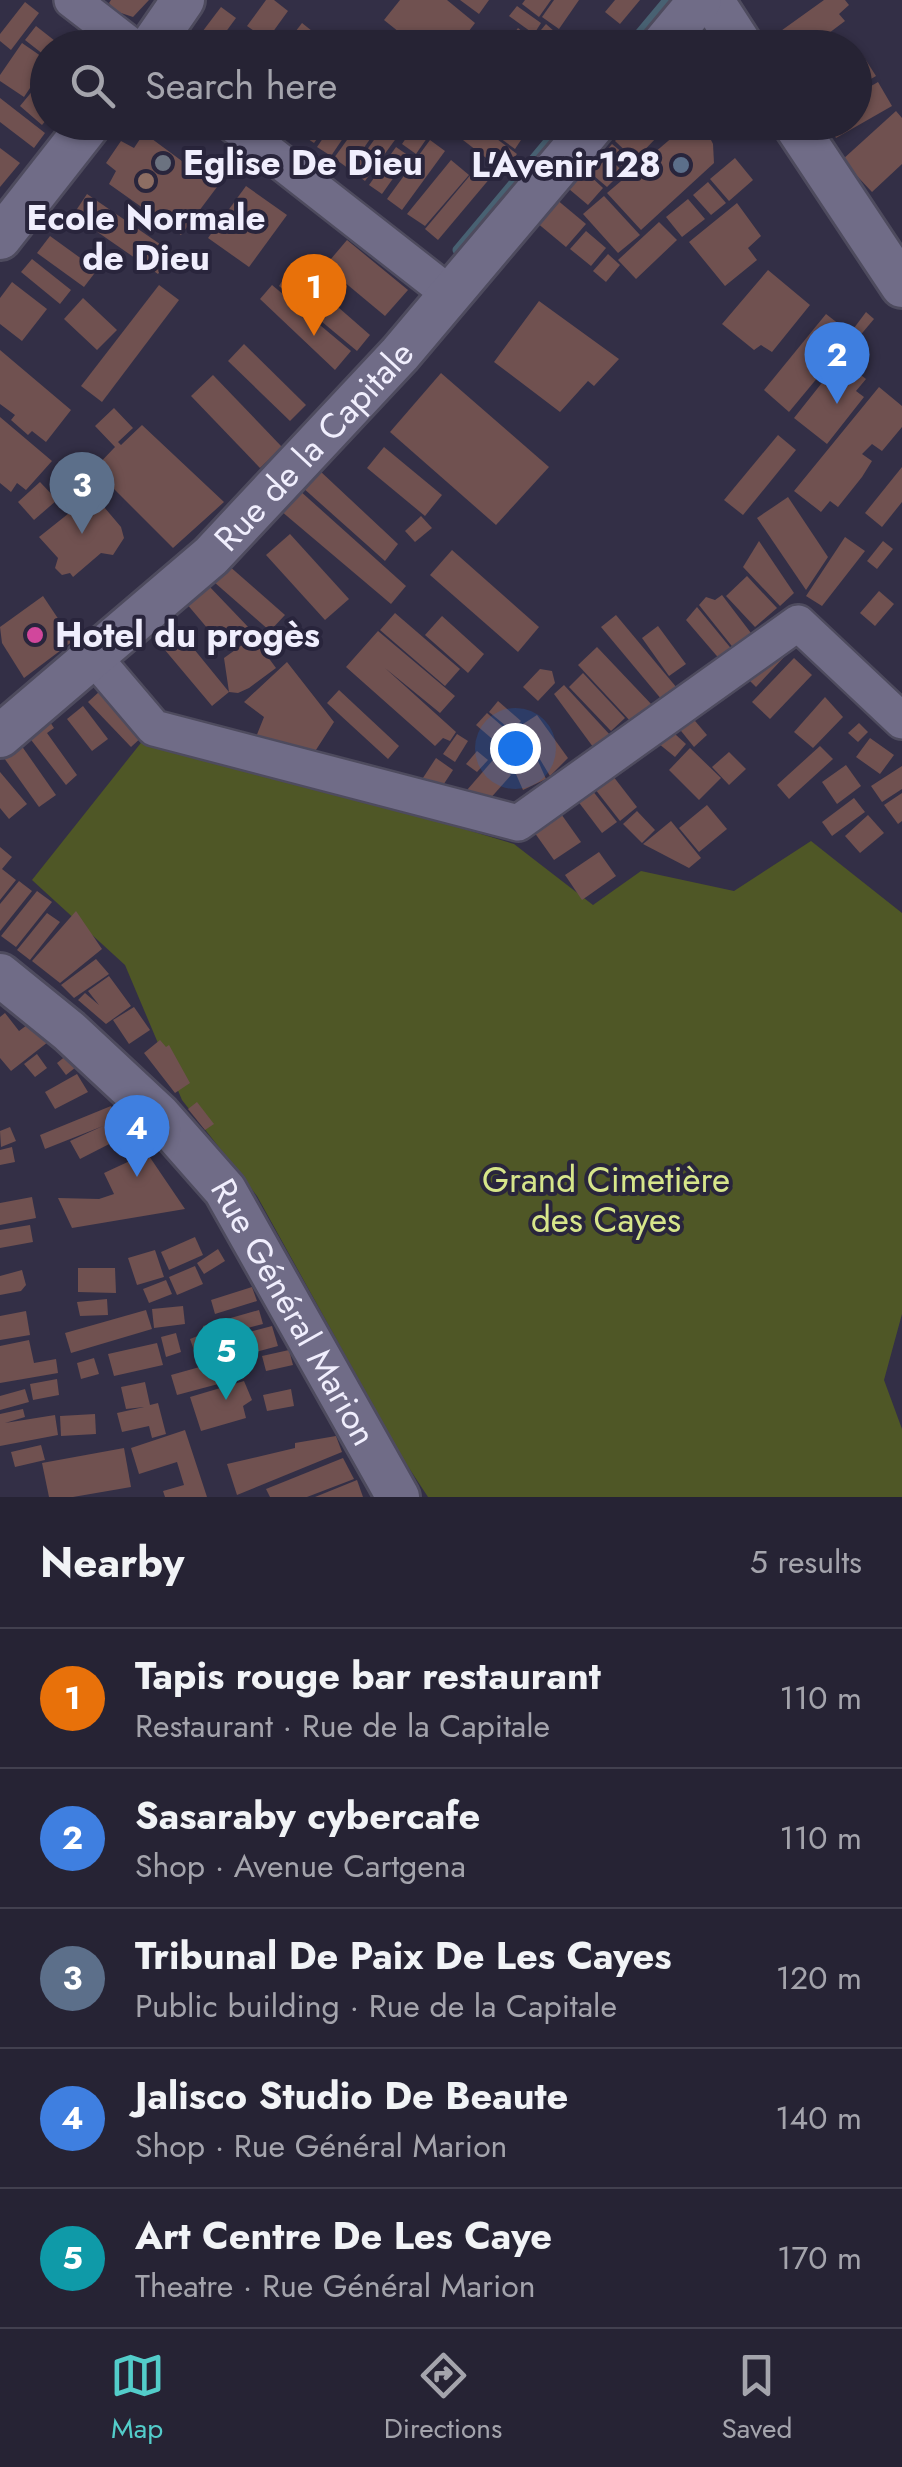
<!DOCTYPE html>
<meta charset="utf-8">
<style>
body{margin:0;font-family:Jost,sans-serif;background:#2e2b3c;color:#f1f3f6}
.you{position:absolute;left:515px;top:748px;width:35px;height:35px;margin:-25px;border:8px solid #fff;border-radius:50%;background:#1a73e8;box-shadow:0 0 0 15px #1a73e833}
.badge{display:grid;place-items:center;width:65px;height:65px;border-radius:50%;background:#53cdca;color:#fff;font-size:32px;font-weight:700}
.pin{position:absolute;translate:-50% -82px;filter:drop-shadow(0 2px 5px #0008)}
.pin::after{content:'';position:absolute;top:52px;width:35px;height:30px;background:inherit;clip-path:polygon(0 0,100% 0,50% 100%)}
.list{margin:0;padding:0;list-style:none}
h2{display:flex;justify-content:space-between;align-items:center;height:130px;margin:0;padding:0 40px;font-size:42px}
h2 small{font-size:32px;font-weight:400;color:#a4a4ac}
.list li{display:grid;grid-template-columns:65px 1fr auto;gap:30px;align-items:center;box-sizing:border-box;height:140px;padding:0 40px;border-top:2px solid #42404f}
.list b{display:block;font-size:38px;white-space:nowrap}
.list p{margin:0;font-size:32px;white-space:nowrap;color:#a4a4ac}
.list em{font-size:32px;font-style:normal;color:#a4a4ac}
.icon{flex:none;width:55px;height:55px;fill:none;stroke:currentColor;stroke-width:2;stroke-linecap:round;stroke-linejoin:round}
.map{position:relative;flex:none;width:902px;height:1497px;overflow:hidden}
.search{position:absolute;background:#262334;box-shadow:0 2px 8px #0004;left:30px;right:30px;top:30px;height:110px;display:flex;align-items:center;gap:25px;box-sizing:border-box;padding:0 35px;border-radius:55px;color:#a4a4ac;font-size:38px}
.sheet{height:830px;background:#262334}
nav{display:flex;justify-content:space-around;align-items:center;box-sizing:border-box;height:140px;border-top:2px solid #42404f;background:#262334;font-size:28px;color:#a4a4ac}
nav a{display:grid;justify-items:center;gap:5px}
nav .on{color:#53cdca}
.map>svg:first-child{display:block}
.green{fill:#4f5726}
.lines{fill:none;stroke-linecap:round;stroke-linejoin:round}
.stream{stroke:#486172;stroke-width:9}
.building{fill:#705150}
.minor-casing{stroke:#4e4b5e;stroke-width:40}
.tertiary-casing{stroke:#4e4b5e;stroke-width:48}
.minor{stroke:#706c87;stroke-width:35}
.tertiary{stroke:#706c87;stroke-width:42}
.worship-dot{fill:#6b7280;stroke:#29253c;stroke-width:4}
.service-dot{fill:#5c6f8a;stroke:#29253c;stroke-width:4}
.education-dot{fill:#8d6e63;stroke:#29253c;stroke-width:4}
.hotel-dot{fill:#d1479c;stroke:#29253c;stroke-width:4}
.labels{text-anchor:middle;stroke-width:8;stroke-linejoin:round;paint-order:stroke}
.poi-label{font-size:35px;font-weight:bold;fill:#f0eefd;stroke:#29253c;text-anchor:start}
.street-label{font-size:35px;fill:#f0eefd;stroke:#29253c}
.park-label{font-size:35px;fill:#d7e68a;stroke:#29253c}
</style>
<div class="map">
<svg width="902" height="1497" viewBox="0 0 902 1497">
<rect width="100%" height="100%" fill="#332f46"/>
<polygon class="green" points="148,734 514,844 593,905 641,871 734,891 811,841 902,913 902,1314 884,1380 902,1429 902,1497 428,1497 401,1456 257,1196 182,1100 125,965 32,880"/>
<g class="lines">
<g class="stream">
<polyline points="627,48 667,0"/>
<polyline points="457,250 564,122"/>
</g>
</g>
<g class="building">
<polygon points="111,0 149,0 133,17 115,11 109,3"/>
<polygon points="266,0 274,0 288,11 267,40 247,26"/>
<polygon points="400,0 447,0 475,23 456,48 419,48 384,20"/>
<polygon points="460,0 489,0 479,14"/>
<polygon points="525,0 551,0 539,17 522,4"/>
<polygon points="554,0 579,0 559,29 542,17"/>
<polygon points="615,0 640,0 620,24 605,12"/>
<polygon points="824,0 845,0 849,5 839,14 845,21 809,48 778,48 771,38"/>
<polygon points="25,2 39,13 11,50 0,41 0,34"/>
<polygon points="517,6 541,23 534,34 509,16"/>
<polygon points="221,7 236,18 214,48 190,48"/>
<polygon points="302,23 322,39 315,48 283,48"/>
<polygon points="546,24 573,48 550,48 536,36"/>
<polygon points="36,26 64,48 48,48 48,58 25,40"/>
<polygon points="518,28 542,48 503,48"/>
<polygon points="239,30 251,38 244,48 227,48"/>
<polygon points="22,43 48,61 24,97 0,81 0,75"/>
<polygon points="862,54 876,76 854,89 854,58"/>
<polygon points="48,72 48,118 42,125 20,106"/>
<polygon points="878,82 892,106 836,138 827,122 854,122 854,96"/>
<polygon points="0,98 45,133 34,148 0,122"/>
<polygon points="896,111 902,118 902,164 872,192 842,160"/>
<polygon points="311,122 330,122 314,143 302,135"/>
<polygon points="334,122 354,122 331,156 317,147"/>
<polygon points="360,122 382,122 349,169 334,158"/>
<polygon points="417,122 427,122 434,128 416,154 402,144"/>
<polygon points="455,122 474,122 517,154 503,171 450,130"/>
<polygon points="478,122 515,122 527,131 515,149"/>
<polygon points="630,122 640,122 657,137 635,160 615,141"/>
<polygon points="386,123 400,133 365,181 352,171"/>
<polygon points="681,130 701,130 709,136 713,144 714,163 641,230 607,193"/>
<polygon points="144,133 217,187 181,235 109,184 116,171 106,163 121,141 134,148"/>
<polygon points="430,140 445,151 402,210 387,199"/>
<polygon points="612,144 630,159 623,167 606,151"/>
<polygon points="396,147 409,156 382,194 369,185"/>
<polygon points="0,148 20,163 0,187"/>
<polygon points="603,154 623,171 607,187 587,170"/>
<polygon points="735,158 753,180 729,201 710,179"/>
<polygon points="451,160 469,175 425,226 407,214"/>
<polygon points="478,166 491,177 438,240 425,229"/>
<polygon points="585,171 603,188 588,205 569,189"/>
<polygon points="708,182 726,203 711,215 693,195"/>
<polygon points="246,186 287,215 249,267 208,238"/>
<polygon points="87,194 173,253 158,274 73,215"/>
<polygon points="604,196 640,235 618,253 583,214"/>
<polygon points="556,199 586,224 566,247 536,222"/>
<polygon points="688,199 705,219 682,237 666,217"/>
<polygon points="737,203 761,236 748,248 757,260 725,286 689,242"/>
<polygon points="659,222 677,240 636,279 618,260"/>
<polygon points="586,231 606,248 591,266 570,249"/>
<polygon points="50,236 97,270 84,287 37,253"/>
<polygon points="347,240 408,290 385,316 325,266"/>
<polygon points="608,254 620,265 606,282 593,271"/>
<polygon points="32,259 71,290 60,304 21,272"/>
<polygon points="291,266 370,335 357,351 279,286"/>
<polygon points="768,270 810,305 772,352 761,345 754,350 722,324"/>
<polygon points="12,282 47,309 22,341 0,324 0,298"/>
<polygon points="159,285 179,300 102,402 81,386"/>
<polygon points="272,285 351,351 335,370 260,299"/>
<polygon points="83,298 117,330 97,350 64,319"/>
<polygon points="539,301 619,359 594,386 588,381 560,412 494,362"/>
<polygon points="866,312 874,319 858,338 851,332"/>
<polygon points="826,314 853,335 789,412 764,390"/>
<polygon points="244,344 306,405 290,421 228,361"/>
<polygon points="0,350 71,410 46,442 32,431 28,435 11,420 15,415 0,404"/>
<polygon points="844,355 856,363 852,368 866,379 856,391 864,397 827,444 794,418"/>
<polygon points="441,373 549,467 496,525 390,432"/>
<polygon points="213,375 282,447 260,468 191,396"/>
<polygon points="879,387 902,406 902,427 882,451 872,444 862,454 872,461 862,477 838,507 830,501 821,512 794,491"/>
<polygon points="114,408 133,428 118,442 121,445 142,425 224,502 173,548 94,469 115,447 95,426"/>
<polygon points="0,417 52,461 26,490 17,483 11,492 0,483"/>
<polygon points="778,435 796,450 743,515 724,500"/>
<polygon points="384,447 442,495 425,516 367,468"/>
<polygon points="902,467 902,502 882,527 865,513"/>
<polygon points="320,471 398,544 385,561 302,487"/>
<polygon points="40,482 57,500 34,520 18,502"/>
<polygon points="299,490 406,586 391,604 281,511"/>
<polygon points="93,494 121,527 124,538 113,555 101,553 73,577 70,573 62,575 55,568 58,558 39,537"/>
<polygon points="788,497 828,557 806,590 757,518"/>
<polygon points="421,516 432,528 415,542 405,531"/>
<polygon points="290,534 349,599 325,620 266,555"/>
<polygon points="845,537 865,551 822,606 806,596"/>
<polygon points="759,541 794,593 780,606 743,567"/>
<polygon points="883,541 893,549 877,569 867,561"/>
<polygon points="452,550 539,627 518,652 430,575"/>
<polygon points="228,565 285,615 270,631 214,582"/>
<polygon points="747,576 777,608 755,627 726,596"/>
<polygon points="207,584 251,630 225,649 186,603"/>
<polygon points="879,591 894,604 875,626 860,613"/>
<polygon points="722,595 754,637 735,650 699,605 706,597 715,600"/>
<polygon points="43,596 73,641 24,678 2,643 0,627"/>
<polygon points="697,607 734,652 722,662 686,620"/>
<polygon points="395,613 460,669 445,686 380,630"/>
<polygon points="616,615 677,688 662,700 601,627"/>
<polygon points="167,616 229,692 224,658 253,637 276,668 249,688 238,693 229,692 212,706 149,631"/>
<polygon points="442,616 484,654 468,673 425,635"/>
<polygon points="658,626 686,664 669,676 642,638"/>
<polygon points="378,631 455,696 440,713 385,668 456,732 450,741 443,738 435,746 346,667"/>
<polygon points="772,640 787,654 756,687 741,672"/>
<polygon points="597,647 653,706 633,724 578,665"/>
<polygon points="794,658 812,675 770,719 752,702"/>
<polygon points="287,662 334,722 314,753 256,737 264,717 244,702"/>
<polygon points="540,669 552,671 555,683 538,701 523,687"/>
<polygon points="583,673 625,718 611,731 569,687"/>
<polygon points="113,679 156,724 131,747 88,702"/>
<polygon points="564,685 611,736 596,751 554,694"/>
<polygon points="339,690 399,746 388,759 327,703"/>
<polygon points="825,697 843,717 813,748 794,732"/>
<polygon points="498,701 521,721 512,731 489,712"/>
<polygon points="83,706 108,739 92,751 67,719"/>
<polygon points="487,713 515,737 504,749 476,725"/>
<polygon points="537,715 568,758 550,776 520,726"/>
<polygon points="690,715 707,735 694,747 677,726"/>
<polygon points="46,716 54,728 47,733 77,775 66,785 25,732"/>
<polygon points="859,723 868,732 858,742 848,733"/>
<polygon points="665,725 686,744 675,757 653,739"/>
<polygon points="457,734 468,741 455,762 443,754"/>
<polygon points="870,738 894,755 880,774 856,757"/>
<polygon points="21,745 56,795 39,807 4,758"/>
<polygon points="531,745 546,779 523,790 508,756"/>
<polygon points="820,746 833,759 789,799 777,785"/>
<polygon points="690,748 721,778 699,800 669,770"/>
<polygon points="477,751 488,760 477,772 466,764"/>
<polygon points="729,752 746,769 729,785 712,767"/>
<polygon points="436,758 453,770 436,796 419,784"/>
<polygon points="493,760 511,775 488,801 461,797"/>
<polygon points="846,765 861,786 837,804 822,782"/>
<polygon points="902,766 902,789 882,802 871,786"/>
<polygon points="606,767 637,807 620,821 588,780"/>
<polygon points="0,772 27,804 9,819 0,808"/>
<polygon points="585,781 617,822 602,833 571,792"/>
<polygon points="902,793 902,821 898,824 884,805"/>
<polygon points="854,798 865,812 832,836 822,822"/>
<polygon points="707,805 727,829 699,852 679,828"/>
<polygon points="559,811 581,842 554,860 532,829"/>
<polygon points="637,811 655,830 642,843 623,824"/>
<polygon points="868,815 884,833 860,853 845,836"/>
<polygon points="671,821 701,858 689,868 643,844"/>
<polygon points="0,847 12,857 2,869 16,880 0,900"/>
<polygon points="599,852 616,876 582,900 565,875"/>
<polygon points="19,881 32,891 0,931 0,904"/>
<polygon points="37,891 52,902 16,947 1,936"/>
<polygon points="76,911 102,949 60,983 32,961"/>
<polygon points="47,913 60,922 30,960 17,950"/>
<polygon points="96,959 109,974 74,998 61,985"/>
<polygon points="109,976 131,1006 106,1024 78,1000 85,993 99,1005 88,991"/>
<polygon points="134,1007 150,1030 129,1044 113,1020"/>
<polygon points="5,1013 19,1031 31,1022 48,1042 11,1071 0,1058 0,1017"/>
<polygon points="160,1040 166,1047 169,1045 190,1083 175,1093 144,1053"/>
<polygon points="37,1054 47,1068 35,1077 24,1064"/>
<polygon points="67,1055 76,1067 66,1075 57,1063"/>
<polygon points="77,1074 88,1092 55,1109 45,1092"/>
<polygon points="197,1102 214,1124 205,1130 188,1109"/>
<polygon points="111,1106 117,1120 110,1123 119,1139 80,1159 70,1141 103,1126 45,1149 40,1135"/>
<polygon points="10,1127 16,1141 1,1147 0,1131"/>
<polygon points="12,1147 15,1162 0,1165 0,1150"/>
<polygon points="147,1153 185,1209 72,1228 58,1198 99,1199 114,1194 104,1173"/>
<polygon points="32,1197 36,1218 0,1225 0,1203"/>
<polygon points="30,1225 33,1242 0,1248 0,1230"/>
<polygon points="195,1237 203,1255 169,1270 161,1252"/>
<polygon points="218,1249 225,1261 204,1274 197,1263"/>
<polygon points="155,1250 164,1277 137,1285 128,1258"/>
<polygon points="195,1266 203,1284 177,1295 169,1277"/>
<polygon points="78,1268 115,1268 116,1293 78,1292"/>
<polygon points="22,1270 26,1285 21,1291 0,1295 0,1276"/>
<polygon points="166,1280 172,1294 149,1303 143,1289"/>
<polygon points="252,1287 257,1301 215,1314 211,1300"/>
<polygon points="107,1299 108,1315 80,1316 77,1302"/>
<polygon points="183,1306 185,1324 154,1328 152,1309"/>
<polygon points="146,1310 152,1329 71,1353 65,1333"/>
<polygon points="259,1310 263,1324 206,1339 203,1326"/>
<polygon points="26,1311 30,1335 0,1340 0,1316"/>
<polygon points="272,1326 278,1346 216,1363 210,1342"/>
<polygon points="176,1333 181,1352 166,1357 161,1337"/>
<polygon points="203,1334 207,1345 194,1350 190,1339"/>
<polygon points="29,1340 34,1363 56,1359 58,1373 0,1383 0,1346"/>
<polygon points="157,1343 163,1365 114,1376 108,1354"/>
<polygon points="289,1350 293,1365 266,1371 262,1356"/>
<polygon points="94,1358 99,1374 81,1379 77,1363"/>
<polygon points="214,1363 222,1383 177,1395 171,1375"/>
<polygon points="57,1379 59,1395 33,1400 30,1384"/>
<polygon points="244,1381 252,1400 243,1406 246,1418 201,1431 190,1397"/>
<polygon points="145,1382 150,1405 158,1403 166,1434 152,1438 149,1426 122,1432 117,1413 144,1407 126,1409 121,1387"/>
<polygon points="25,1389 29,1402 0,1410 0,1396"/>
<polygon points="291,1389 294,1406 267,1411 263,1395"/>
<polygon points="23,1409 25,1417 5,1423 55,1415 58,1435 0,1446 0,1414"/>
<polygon points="95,1414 96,1434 61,1436 60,1416"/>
<polygon points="185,1430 207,1497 165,1497 163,1491 184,1485 177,1462 139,1474 131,1448"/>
<polygon points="336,1436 342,1452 237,1495 227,1464 295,1448 295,1443"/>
<polygon points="41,1445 45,1460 15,1467 11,1452"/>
<polygon points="124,1448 131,1487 73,1497 49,1497 42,1463"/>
<polygon points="343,1458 354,1479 307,1497 270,1497 266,1489"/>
<polygon points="357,1480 363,1497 315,1497"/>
</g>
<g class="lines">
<defs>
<g id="minor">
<polyline points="72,0 134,48"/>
<polyline points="230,122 451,295"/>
<polyline points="92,655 154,728 518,823 798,623 902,721"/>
</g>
<g id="tertiary">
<polyline points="712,0 743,48"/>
<polyline points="150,48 183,0"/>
<polyline points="660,48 700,0"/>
<polyline points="793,122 902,286"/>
<polyline points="0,238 91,122"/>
<path id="s1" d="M 0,736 L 211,556 L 400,354 L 596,122"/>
<path id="s2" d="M 0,975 L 69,1031 L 159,1115 L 225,1190 L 398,1497"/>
</g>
</defs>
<use href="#minor" class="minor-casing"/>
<use href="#tertiary" class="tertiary-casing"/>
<use href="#minor" class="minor"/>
<use href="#tertiary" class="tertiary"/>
</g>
<circle class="worship-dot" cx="163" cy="163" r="10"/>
<circle class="service-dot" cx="681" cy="165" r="10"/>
<circle class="education-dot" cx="146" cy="181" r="10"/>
<circle class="hotel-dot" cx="35" cy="635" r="10"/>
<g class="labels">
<g class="poi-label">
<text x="183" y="175">Eglise De Dieu</text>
<text x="661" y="177" text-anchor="end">L'Avenir128</text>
<text x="146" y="230" text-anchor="middle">Ecole Normale<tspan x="146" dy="40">de Dieu</tspan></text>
<text x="55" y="647">Hotel du progès</text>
</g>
<g class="street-label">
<text dy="12" stroke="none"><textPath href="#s1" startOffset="428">Rue de la Capitale</textPath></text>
<text dy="12" stroke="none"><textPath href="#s2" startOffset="452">Rue Général Marion</textPath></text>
</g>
<g class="park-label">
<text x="606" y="1192">Grand Cimetière<tspan x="606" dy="40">des Cayes</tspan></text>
</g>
</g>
</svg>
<div class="you"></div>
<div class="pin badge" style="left:314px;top:336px;background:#e8710a">1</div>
<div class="pin badge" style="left:837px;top:404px;background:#3f7fe0">2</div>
<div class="pin badge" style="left:82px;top:534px;background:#5c6f8a">3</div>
<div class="pin badge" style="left:137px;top:1177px;background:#3f7fe0">4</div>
<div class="pin badge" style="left:226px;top:1400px;background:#0f9aa8">5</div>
<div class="search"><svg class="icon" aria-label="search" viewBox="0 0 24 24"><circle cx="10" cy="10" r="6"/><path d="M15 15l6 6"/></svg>Search here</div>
</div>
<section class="sheet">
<h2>Nearby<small>5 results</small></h2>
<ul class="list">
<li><span class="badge" style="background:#e8710a">1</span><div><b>Tapis rouge bar restaurant</b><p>Restaurant · Rue de la Capitale</p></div><em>110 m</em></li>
<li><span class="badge" style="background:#3f7fe0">2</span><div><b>Sasaraby cybercafe</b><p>Shop · Avenue Cartgena</p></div><em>110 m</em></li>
<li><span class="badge" style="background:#5c6f8a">3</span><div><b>Tribunal De Paix De Les Cayes</b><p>Public building · Rue de la Capitale</p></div><em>120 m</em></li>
<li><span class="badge" style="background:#3f7fe0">4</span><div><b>Jalisco Studio De Beaute</b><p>Shop · Rue Général Marion</p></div><em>140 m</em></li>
<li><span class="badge" style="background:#0f9aa8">5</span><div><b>Art Centre De Les Caye</b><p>Theatre · Rue Général Marion</p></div><em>170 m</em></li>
</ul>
</section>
<nav>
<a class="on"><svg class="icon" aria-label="map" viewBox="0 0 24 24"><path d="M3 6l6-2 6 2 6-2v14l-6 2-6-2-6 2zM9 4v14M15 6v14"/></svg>Map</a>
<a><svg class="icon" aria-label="directions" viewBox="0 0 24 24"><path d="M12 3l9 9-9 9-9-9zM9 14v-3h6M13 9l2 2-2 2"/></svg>Directions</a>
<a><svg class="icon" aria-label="saved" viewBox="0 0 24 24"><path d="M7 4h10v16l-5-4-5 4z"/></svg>Saved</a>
</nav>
